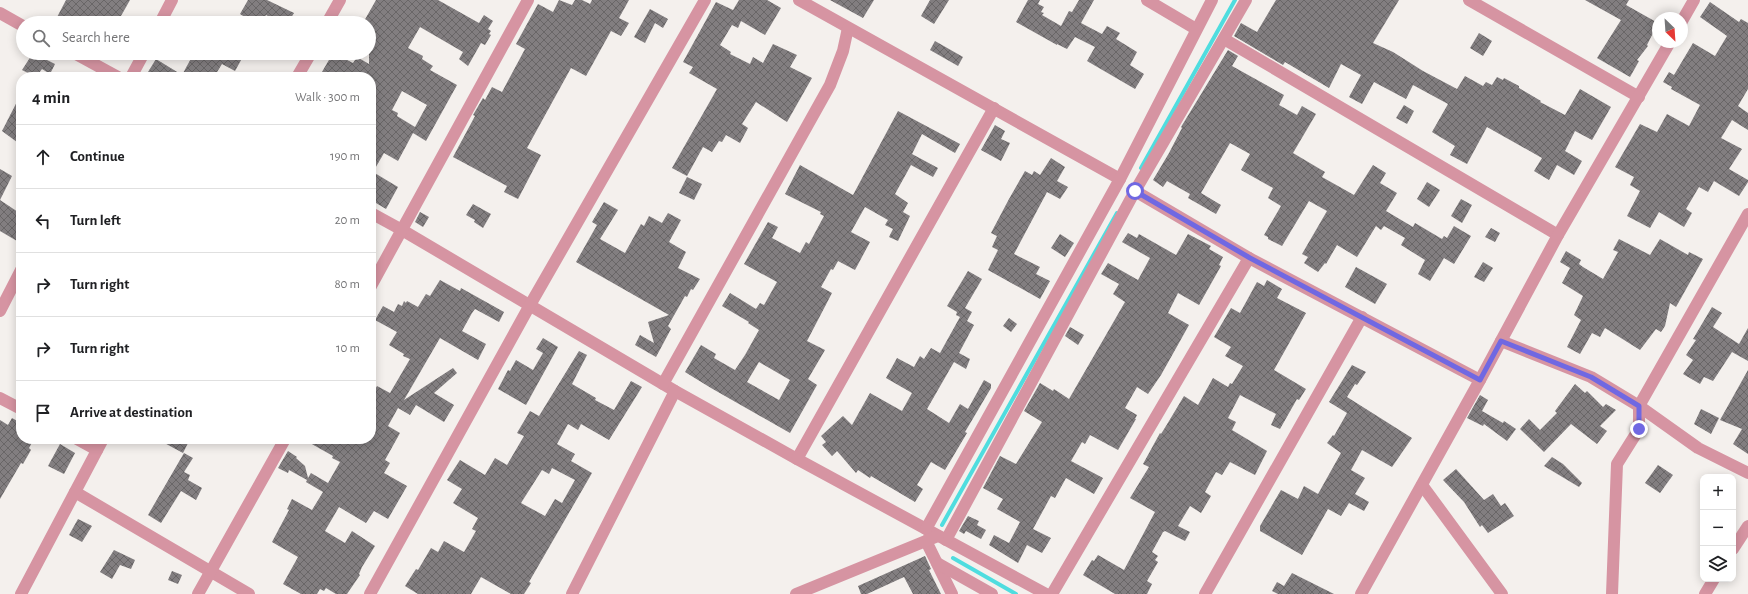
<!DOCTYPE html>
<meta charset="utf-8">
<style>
body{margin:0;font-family:"Alegreya Sans",sans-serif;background:#f2f2f2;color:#202124}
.controls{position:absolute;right:12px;bottom:12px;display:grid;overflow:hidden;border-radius:8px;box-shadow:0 2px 10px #0003}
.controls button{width:36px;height:36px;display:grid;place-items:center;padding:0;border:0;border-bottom:1px solid #e0e0e0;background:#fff;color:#202124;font:20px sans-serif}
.compass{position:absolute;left:1652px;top:12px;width:36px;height:36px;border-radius:50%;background:#fff;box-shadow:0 2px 10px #0003;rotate:155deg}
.stop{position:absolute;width:12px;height:12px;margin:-9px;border:3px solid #7068e2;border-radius:50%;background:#fff}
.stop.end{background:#7068e2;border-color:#fff;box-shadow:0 1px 4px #0008}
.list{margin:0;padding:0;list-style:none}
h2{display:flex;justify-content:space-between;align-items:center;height:52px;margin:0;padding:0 16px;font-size:17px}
h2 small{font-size:13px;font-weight:400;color:#757577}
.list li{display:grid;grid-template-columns:26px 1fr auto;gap:12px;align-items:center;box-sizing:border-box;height:64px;padding:0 16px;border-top:1px solid #e0e0e0}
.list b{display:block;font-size:15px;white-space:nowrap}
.list em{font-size:13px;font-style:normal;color:#757577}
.icon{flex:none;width:22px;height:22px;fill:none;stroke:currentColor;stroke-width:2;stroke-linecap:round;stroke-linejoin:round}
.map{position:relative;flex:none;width:1748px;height:594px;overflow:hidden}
.search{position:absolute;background:#fff;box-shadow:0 2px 10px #0003;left:16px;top:16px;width:360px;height:44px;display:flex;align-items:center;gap:10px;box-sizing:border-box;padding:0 14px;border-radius:22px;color:#757577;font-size:15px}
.panel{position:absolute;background:#fff;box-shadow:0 2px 10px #0003;left:16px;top:72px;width:360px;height:372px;border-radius:16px}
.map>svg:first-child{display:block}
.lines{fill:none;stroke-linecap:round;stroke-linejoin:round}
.stream{stroke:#4fdddf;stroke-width:4}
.building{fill:url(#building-cross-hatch);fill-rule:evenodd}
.minor{stroke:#d694a2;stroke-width:12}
.route{stroke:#7068e2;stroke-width:5}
</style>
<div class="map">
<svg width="1748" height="594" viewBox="0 0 1748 594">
<defs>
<pattern id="building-cross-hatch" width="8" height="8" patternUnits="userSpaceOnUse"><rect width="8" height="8" fill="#827e80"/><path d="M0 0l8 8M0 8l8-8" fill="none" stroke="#696667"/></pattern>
</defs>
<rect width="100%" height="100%" fill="#f4f0ed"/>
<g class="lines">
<g class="stream">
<polyline points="1141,168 1235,0"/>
<polyline points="942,525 1117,213"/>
<polyline points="953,558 1016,594"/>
</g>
</g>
<g class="building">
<polygon points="66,0 130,0 117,23 54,23"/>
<polygon points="248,0 267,0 294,13 288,23 280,23 266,15 262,23 246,23 248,19 240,14"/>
<path d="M 376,0 L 438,0 L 479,23 L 484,15 L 493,21 L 488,29 L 491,31 L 489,34 L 491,35 L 485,45 L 481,43 L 468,66 L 459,59 L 463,52 L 420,27 L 408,48 L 423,56 L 422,59 L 433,66 L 430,70 L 457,85 L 426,141 L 413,133 L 398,161 L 384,153 L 373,172 L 398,187 L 386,209 L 371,200 L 371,77 L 319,77 L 333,53 L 353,63 L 357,57 L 369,64 L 369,23 L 363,23 ZM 402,91 L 427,105 L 415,127 L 397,116 L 398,113 L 392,110 Z"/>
<polygon points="559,0 572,5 575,0 582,0 590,4 592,0 629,0 619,18 629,23 621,36 611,31 586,76 571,68 527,148 541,155 518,199 504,192 507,186 453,157 475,116 473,115 483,98 485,100 492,87 502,92 525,49 516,44 538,4 553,12"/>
<polygon points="739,0 767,0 781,8 765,35 741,21 738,28 732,25 720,45 731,52 730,54 750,64 753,57 763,63 773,44 797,55 790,67 812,78 787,122 756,102 742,124 748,128 740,143 726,135 722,142 719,141 712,152 703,147 687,176 672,168 717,89 689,73 693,67 683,62 716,2 733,10"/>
<polygon points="830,0 874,0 863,18"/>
<polygon points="930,0 949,0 934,24 921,16"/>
<polygon points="1028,0 1040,0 1038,4 1044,7 1041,12 1044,13 1042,15 1061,26 1069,11 1072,12 1079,0 1094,0 1081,23 1102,34 1107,26 1120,33 1116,39 1137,52 1130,65 1144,74 1135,89 1087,61 1095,47 1075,37 1067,49 1057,44 1057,45 1016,22"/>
<polygon points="1276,0 1399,0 1373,43 1393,52 1423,71 1457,89 1465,76 1483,86 1486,82 1492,85 1497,77 1503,80 1504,78 1519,86 1519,88 1541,101 1540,102 1565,115 1580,89 1611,107 1592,140 1575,131 1565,151 1582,161 1574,175 1557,165 1549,180 1534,171 1542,158 1487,127 1467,164 1450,155 1455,146 1432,132 1448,104 1413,85 1406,99 1374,82 1362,104 1349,97 1361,75 1341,64 1329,88 1285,62 1283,65 1234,36 1241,23 1257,32"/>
<polygon points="1585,0 1629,0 1626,5 1658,23 1647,45 1648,46 1637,60 1639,61 1630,77 1597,58 1621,20"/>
<polygon points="1710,2 1739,22 1741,19 1748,23 1748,89 1738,106 1748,113 1748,130 1732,120 1721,138 1742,149 1729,169 1748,180 1748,182 1739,196 1714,181 1708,192 1699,187 1686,209 1692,213 1684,227 1659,212 1650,228 1627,216 1640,191 1630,185 1634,177 1615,167 1640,124 1657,132 1667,114 1689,126 1700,105 1671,89 1672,87 1663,82 1669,72 1674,75 1693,43 1715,56 1727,36 1700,17"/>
<polygon points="650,9 668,19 663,28 655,23 645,43 634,37"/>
<polygon points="1479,33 1492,41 1483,56 1470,48"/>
<polygon points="935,41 963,57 958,66 930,50"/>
<polygon points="1228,50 1238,56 1232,66 1284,95 1279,105 1297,115 1302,106 1316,114 1293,153 1325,172 1322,177 1354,195 1373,165 1386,173 1380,183 1397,193 1386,211 1413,227 1415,223 1442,239 1444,236 1447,238 1454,226 1471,236 1454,264 1444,258 1430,281 1418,274 1425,260 1401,245 1405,238 1384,226 1381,230 1376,226 1357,257 1337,245 1326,264 1325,263 1318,272 1304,263 1308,257 1302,254 1327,211 1309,201 1282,246 1268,239 1268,237 1264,235 1281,206 1268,198 1273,188 1241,170 1250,154 1230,143 1201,193 1221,205 1216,214 1188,198 1190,194 1167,181 1163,187 1153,180 1169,153 1182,128 1181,127"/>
<polygon points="33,53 55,64 50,74 42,69 36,77 22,70"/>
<polygon points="194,53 245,53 235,71 222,64 214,77 155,77 148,72 156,59 182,75"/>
<polygon points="21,94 21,145 2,131"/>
<polygon points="1404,105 1414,111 1407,124 1396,118"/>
<path d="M 898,111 L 960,144 L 955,153 L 922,134 L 912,154 L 938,168 L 933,177 L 911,165 L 895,194 L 908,203 L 903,212 L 910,216 L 898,241 L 889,237 L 893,229 L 885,225 L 888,220 L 865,207 L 851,232 L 870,242 L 855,270 L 838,261 L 833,270 L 831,269 L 821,287 L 832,293 L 807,341 L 825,350 L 808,379 L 817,385 L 790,433 L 711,388 L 685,372 L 701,345 L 716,354 L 714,358 L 735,370 L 745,355 L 759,330 L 748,323 L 749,322 L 722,306 L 730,293 L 756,309 L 760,303 L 764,305 L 777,282 L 744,264 L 768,222 L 778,227 L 772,238 L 800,253 L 806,242 L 809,244 L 824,216 L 820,214 L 821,212 L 785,194 L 800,165 L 853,195 ZM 759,362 L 790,380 L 779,400 L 747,382 Z"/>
<polygon points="995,125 1005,131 1001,139 1010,143 1001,161 981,150"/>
<polygon points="1051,158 1065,167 1057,181 1068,187 1060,199 1047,192 1014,254 1040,267 1036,274 1050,281 1040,299 988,270 998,250 992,247 997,236 991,233 1009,199 1025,171 1032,175 1034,171 1040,175"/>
<polygon points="0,169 12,176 0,200"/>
<polygon points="687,177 702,184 694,200 679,193"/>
<polygon points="1427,182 1440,190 1429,207 1417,199"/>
<polygon points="1461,199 1472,205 1462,223 1451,216"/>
<polygon points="0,200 21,214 21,234 17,241 0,231"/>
<polygon points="604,202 618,210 600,239 625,253 641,224 644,226 649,216 662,223 668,213 681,220 669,242 686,252 678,268 700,279 693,290 691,289 687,297 685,296 668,326 671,329 656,357 635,345 640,335 654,343 648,322 669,315 576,262 597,225 592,222"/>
<polygon points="473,204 491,214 483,228 474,222 475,220 466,215"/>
<polygon points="420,212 429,217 423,227 415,222"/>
<polygon points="1491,228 1500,233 1495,242 1485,237"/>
<polygon points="1128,233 1137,238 1139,234 1176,255 1188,234 1211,246 1209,249 1223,257 1219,265 1221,266 1199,305 1178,293 1168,313 1189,325 1161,375 1148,394 1137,387 1125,408 1137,415 1135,419 1136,419 1118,450 1090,435 1085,444 1082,442 1071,461 1103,478 1094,494 1066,478 1055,498 1051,496 1033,529 1051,538 1042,553 1027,545 1018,563 989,545 994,535 1009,543 1020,522 997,509 1003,499 983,488 1000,456 1016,464 1042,422 1024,411 1040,383 1053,391 1054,389 1069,399 1125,302 1113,294 1119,284 1101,274 1108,263 1138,280 1150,258 1122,242"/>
<polygon points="1060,234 1074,243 1065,257 1051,248"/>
<polygon points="1619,239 1650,255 1660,239 1688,255 1689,252 1703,259 1676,307 1670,303 1665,326 1661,332 1656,329 1640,350 1605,328 1600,337 1592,333 1580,354 1567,347 1581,320 1574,315 1583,296 1562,283 1570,268 1560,262 1566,251 1581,260 1579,264 1583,267 1603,279 1618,252 1613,250"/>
<polygon points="1483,262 1493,268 1484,282 1474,277"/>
<polygon points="1356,267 1387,284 1375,304 1345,287"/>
<polygon points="968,271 982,279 965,308 972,312 967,321 974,325 959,353 970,359 966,369 954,362 927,409 949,423 960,404 968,409 984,380 991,384 991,388 965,432 967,433 945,470 931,462 917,485 923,489 915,502 871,476 870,478 858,470 856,473 837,451 832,456 822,445 826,442 821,436 843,416 852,425 870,393 902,411 912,393 886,378 897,358 914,367 920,356 924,359 931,348 940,353 960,317 956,315 957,312 947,306"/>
<polygon points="440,280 460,291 461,288 504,312 499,322 475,309 472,313 462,331 486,344 478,360 440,338 404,400 453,368 457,373 434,393 454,405 444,422 416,405 410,415 398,408 388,426 400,433 385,460 390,463 384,473 407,486 388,519 374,511 366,523 339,507 325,531 345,543 352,531 375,546 362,567 359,574 360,575 347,594 336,594 326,588 324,591 320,589 317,594 301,594 283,584 298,557 272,542 289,510 287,509 292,499 312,510 323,492 306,482 307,480 289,470 288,473 278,468 288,451 297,457 296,458 305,466 308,478 311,473 328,483 340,462 332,458 333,456 303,439 371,439 371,396 377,386 390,393 410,359 403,356 404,354 389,345 397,332 375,320 383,306 394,312 398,304 402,306 404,301 406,303 407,301 418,307 426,294 430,296"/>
<polygon points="1267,280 1282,289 1277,298 1306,313 1274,370 1306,389 1299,400 1297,399 1280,429 1271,425 1276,414 1240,395 1228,418 1236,422 1232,430 1267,451 1255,475 1230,462 1222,475 1216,472 1205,492 1211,496 1201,513 1190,506 1178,526 1190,532 1185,541 1165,531 1163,532 1152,552 1158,556 1155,560 1158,562 1147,581 1152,584 1147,594 1115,594 1083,575 1092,560 1094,561 1098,555 1124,570 1155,512 1130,498 1149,467 1143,464 1160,433 1161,434 1166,426 1184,396 1198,405 1213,378 1228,387 1230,383 1232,384 1243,366 1225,356 1231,347 1214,337 1231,308 1240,313 1257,282 1264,286"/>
<polygon points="1712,307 1722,313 1713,327 1739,344 1748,328 1748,361 1732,352 1713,381 1704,377 1700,384 1683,374 1693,360 1686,355 1696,340 1693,339"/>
<polygon points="1009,318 1017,324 1011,332 1003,326"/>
<polygon points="1070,327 1084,335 1078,345 1065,336"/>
<polygon points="543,338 558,347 526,405 498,389 508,370 510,371 516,360 533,370 543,353 536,349"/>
<path d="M 579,351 L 587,355 L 572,384 L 596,398 L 595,400 L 614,410 L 631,381 L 642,387 L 609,440 L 581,424 L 578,430 L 568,424 L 557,444 L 575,454 L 571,461 L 592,473 L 529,582 L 531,583 L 524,594 L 511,594 L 481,577 L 471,594 L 418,594 L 405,586 L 416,569 L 418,570 L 431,548 L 438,552 L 444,541 L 464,552 L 476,531 L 472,529 L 478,518 L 453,503 L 462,489 L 447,480 L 460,460 L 485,475 L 495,458 L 507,465 L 524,436 L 517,433 L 530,411 L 539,416 ZM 552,468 L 575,480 L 562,503 L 555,499 L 545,516 L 521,503 L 542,470 L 549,474 Z"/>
<polygon points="1352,365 1366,372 1357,385 1355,384 1347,397 1412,438 1392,467 1362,450 1351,470 1365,478 1355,494 1369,502 1364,511 1349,503 1341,516 1328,509 1302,555 1260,531 1260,526 1281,490 1298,499 1304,486 1318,494 1341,453 1327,443 1333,435 1334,436 1347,413 1329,402"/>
<polygon points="1748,370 1748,454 1733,444 1742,429 1720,420"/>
<polygon points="1575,384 1585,393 1587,391 1603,407 1606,404 1616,410 1600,426 1607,431 1597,444 1571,424 1544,452 1520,429 1529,419 1540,430 1557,413 1555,411"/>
<polygon points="1480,395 1488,400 1482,411 1503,423 1504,421 1516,429 1507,441 1484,424 1483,426 1467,418"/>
<polygon points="1701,409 1719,418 1711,434 1694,424"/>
<polygon points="12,418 21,423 21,439 34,439 29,448 31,450 23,464 21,463 0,499 0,420 8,425"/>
<polygon points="157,439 190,439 183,453"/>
<polygon points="60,444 75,453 64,474 48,466"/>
<polygon points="184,453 193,458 184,472 190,475 188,480 202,488 196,500 181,491 161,523 148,515"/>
<polygon points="1552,457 1563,464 1582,483 1579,487 1544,466"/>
<polygon points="1658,465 1673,475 1660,493 1645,483"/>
<polygon points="1456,469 1484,500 1493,494 1501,506 1505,503 1514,516 1488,533 1482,525 1480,527 1464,502 1443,480"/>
<polygon points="968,516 979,521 977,525 986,530 981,539 966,531 964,534 959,531"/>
<polygon points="78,519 92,526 82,542 69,535"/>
<polygon points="114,550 135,560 131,569 120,565 112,579 100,572"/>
<polygon points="925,556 931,569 929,570 941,594 913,594 904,577 867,594 861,594 858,586"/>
<polygon points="172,571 182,575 178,584 168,580"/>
<polygon points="1292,573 1334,594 1278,594 1272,591 1277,582 1284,586"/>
</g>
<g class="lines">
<g class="minor">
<polyline points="799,0 1120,179"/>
<polyline points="1147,0 1196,29"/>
<polyline points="1469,0 1639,97"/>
<polyline points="0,13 23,26"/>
<polyline points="1682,21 1694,0"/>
<polyline points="160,23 172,0"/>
<polyline points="327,23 340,0"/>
<polyline points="1224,39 1558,235"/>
<polyline points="74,53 118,77"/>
<polyline points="131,77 144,53"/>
<polyline points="297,77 311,53"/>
<polyline points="1135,191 1249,258 1480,380"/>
<polyline points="371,213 402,230 675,391 797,459 1046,594"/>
<polyline points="371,286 528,0"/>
<polyline points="0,311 21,270"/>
<polyline points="1501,341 1591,377 1639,406 1698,448 1748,473"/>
<polyline points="663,384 830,85 843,51 848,28"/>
<polyline points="0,398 21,409"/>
<polyline points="77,439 97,450"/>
<polyline points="797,459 994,108"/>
<polyline points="1422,485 1502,594"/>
<polyline points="75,492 249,594"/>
<polyline points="926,529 1120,179 1212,0"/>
<polyline points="946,540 1135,191 1246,0"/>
<polyline points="926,541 952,594"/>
<polyline points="1733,549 1748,526"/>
<polyline points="937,563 992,594"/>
<polyline points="21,594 103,439"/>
<polyline points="198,594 285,439"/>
<polyline points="370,594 530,305 705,0"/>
<polyline points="572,594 675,391"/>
<polyline points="796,594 938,536"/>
<polyline points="1052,594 1249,258"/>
<polyline points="1205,594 1362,317"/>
<polyline points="1361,594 1480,380 1558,235 1670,42"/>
<polyline points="1612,594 1617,464 1639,429 1639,406 1748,214"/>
<polyline points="1705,594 1714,579"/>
</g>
</g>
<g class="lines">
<polyline class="route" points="1135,191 1250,258 1480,380 1501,341 1591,377 1639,406 1639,429"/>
</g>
</svg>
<div class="controls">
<button>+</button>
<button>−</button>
<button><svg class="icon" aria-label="layers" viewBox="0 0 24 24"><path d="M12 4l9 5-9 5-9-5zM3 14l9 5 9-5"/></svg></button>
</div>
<svg class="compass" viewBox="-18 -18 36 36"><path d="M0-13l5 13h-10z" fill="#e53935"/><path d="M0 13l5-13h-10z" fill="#757577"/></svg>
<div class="stop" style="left:1135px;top:191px"></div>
<div class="stop end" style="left:1639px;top:429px"></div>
<div class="search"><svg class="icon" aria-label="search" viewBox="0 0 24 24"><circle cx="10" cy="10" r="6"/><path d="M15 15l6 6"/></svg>Search here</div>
<section class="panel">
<h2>4 min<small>Walk · 300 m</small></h2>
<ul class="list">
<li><svg class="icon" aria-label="ahead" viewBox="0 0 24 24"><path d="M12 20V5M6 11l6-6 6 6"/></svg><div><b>Continue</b></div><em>190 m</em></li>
<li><svg class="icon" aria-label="left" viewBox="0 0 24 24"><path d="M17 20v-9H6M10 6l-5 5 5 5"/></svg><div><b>Turn left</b></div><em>20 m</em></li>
<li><svg class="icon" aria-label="right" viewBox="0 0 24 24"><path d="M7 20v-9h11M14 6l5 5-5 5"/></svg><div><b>Turn right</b></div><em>80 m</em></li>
<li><svg class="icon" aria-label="right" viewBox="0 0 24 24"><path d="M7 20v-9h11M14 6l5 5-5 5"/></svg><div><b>Turn right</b></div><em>10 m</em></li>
<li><svg class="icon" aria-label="arrive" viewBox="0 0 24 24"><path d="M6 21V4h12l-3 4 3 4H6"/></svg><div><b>Arrive at destination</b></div></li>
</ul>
</section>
</div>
